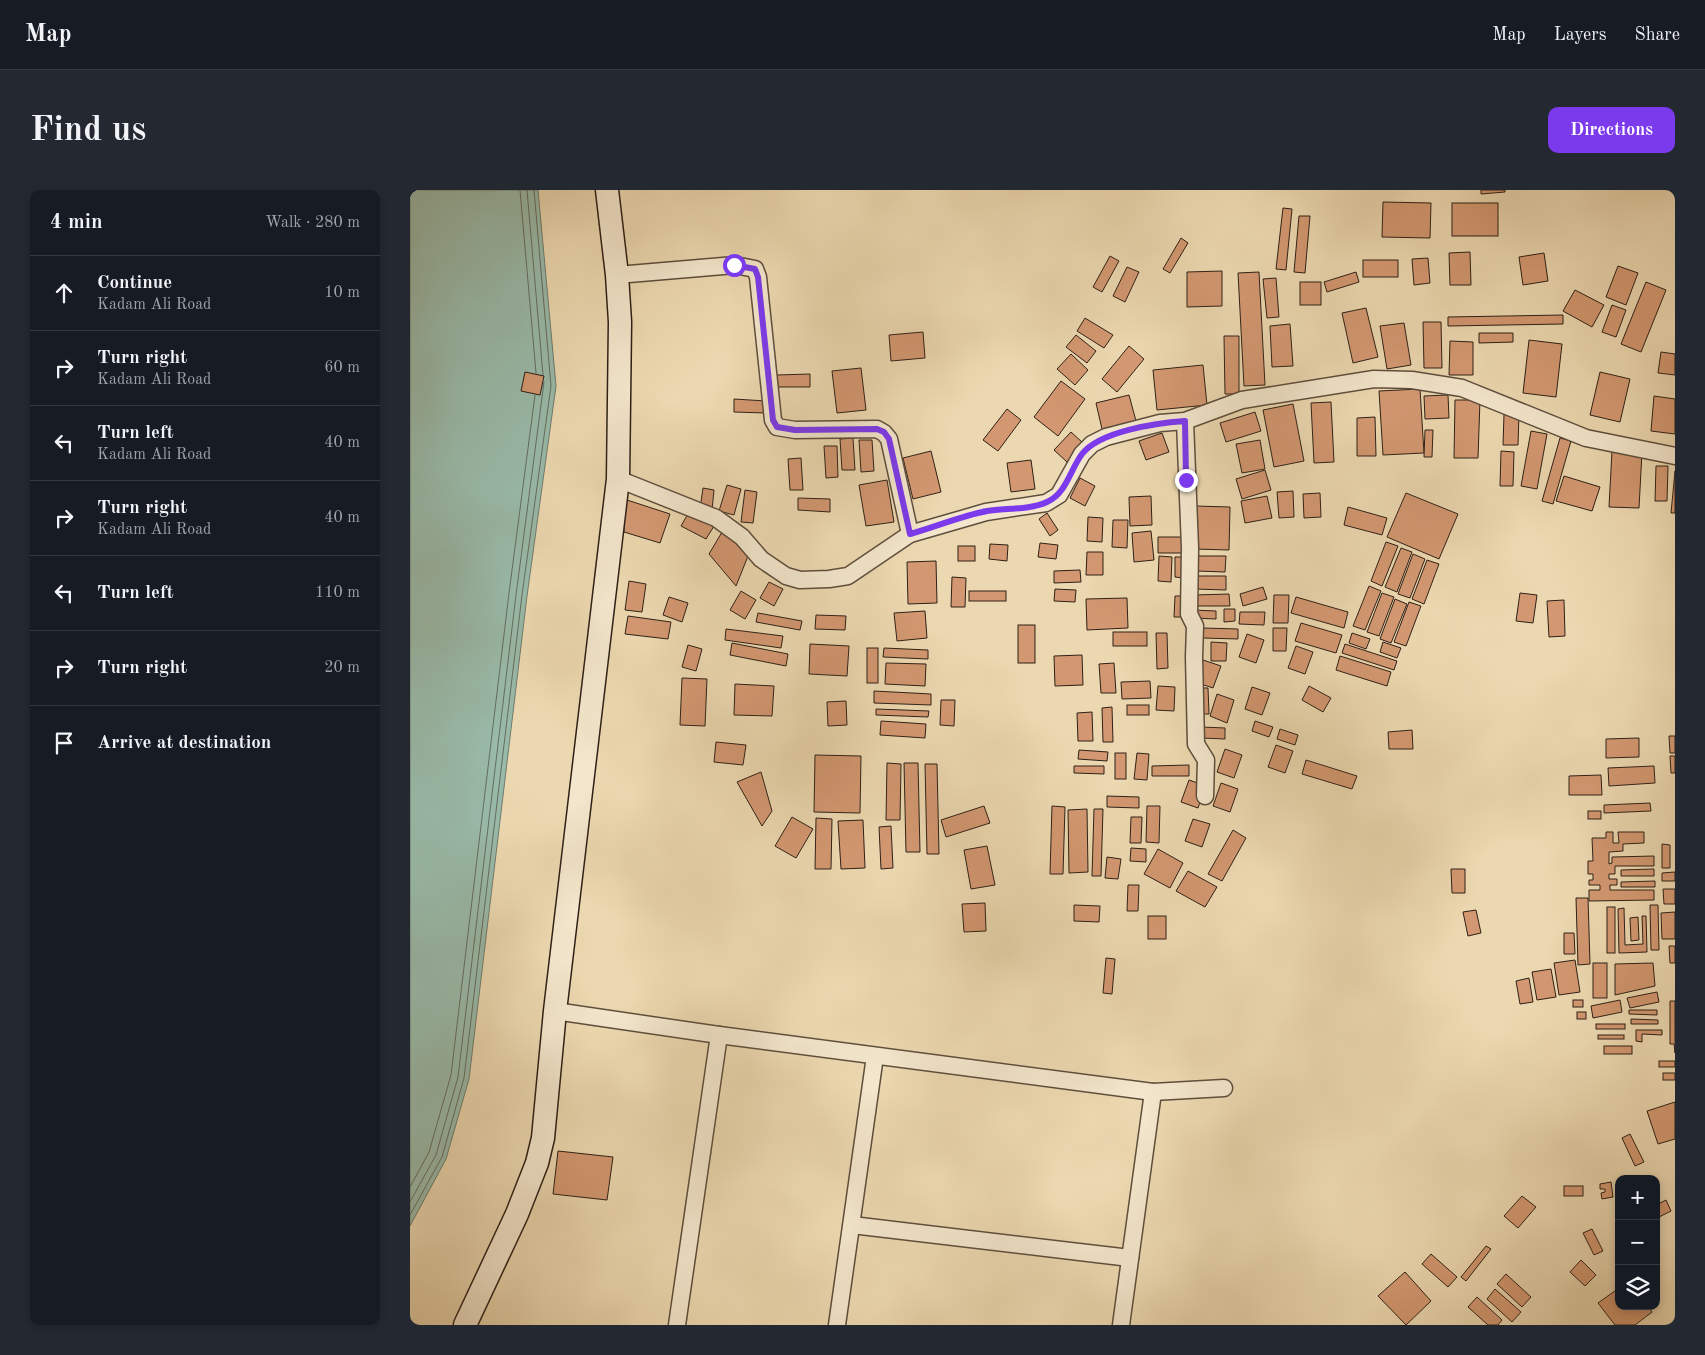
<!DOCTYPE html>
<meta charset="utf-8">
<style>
body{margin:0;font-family:"Old Standard TT",serif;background:#242831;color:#f1f3f6}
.controls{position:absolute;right:15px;bottom:15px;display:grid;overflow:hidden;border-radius:10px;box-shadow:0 2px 8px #0003}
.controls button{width:45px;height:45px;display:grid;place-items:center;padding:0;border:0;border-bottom:1px solid #363941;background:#171b24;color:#f1f3f6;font:25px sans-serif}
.stop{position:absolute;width:15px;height:15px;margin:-11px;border:4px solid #7c3aed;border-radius:50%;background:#fff}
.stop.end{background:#7c3aed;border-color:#fff;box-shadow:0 1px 5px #0008}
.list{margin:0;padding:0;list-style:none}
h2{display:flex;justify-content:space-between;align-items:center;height:65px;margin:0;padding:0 20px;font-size:21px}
h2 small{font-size:16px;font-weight:400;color:#9ea1a6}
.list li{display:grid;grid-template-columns:32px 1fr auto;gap:15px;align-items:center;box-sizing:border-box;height:75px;padding:0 20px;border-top:1px solid #363941}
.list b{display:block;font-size:19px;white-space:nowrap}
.list p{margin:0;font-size:16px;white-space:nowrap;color:#9ea1a6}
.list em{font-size:16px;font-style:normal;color:#9ea1a6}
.icon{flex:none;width:28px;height:28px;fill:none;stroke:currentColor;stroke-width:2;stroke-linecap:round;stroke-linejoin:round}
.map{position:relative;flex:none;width:1265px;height:1135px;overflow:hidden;border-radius:10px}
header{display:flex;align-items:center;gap:30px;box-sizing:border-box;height:70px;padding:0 25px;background:#171b24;border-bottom:1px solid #363941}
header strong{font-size:24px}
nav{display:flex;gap:28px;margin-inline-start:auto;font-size:18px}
.intro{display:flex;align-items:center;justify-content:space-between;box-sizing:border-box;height:120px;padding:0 30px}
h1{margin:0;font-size:35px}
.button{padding:12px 22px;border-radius:10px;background:#7c3aed;color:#fff;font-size:18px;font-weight:700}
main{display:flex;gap:30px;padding:0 30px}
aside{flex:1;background:#171b24;border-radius:10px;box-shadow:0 2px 8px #0003}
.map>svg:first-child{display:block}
.water{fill:#99baa9;stroke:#6e7c6f}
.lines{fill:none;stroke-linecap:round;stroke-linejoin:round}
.shore{stroke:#646d60;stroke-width:1}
.building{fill:#d39871;stroke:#2e2017}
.street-casing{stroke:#5e4e3d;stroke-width:19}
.secondary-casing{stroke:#2e2017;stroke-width:25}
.street{stroke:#f3e6cc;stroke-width:16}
.secondary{stroke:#f3e6cc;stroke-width:22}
.route{stroke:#7c3aed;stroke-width:6}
</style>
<header>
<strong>Map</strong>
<nav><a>Map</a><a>Layers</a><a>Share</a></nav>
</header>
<div class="intro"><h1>Find us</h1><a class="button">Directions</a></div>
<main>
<aside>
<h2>4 min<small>Walk · 280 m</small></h2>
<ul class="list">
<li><svg class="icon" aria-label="ahead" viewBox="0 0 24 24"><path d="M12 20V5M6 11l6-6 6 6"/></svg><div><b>Continue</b><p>Kadam Ali Road</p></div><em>10 m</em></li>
<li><svg class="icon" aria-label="right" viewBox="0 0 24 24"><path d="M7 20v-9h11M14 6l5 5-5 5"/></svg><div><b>Turn right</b><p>Kadam Ali Road</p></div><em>60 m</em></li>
<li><svg class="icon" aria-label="left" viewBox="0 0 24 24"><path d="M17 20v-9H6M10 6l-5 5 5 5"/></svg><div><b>Turn left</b><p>Kadam Ali Road</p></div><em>40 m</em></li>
<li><svg class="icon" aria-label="right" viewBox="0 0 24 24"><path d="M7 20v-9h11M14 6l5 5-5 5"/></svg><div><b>Turn right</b><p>Kadam Ali Road</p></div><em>40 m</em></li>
<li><svg class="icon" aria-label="left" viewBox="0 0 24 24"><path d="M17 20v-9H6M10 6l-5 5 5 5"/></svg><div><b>Turn left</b></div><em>110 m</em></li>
<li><svg class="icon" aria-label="right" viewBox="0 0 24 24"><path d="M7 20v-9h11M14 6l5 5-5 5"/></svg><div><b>Turn right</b></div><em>20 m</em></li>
<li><svg class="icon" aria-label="arrive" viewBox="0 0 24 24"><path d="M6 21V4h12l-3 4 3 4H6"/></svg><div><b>Arrive at destination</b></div></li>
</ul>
</aside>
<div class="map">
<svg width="1265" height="1135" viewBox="0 0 1265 1135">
<rect width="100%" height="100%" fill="#ecd8b0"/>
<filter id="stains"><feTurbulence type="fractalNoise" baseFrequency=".004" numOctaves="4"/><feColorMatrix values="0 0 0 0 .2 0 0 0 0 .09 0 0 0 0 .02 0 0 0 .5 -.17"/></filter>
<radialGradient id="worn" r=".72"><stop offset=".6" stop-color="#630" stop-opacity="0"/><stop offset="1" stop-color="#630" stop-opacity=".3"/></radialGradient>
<polygon class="water" points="0,0 128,0 146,196 117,406 59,889 36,969 0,1036"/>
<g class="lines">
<g class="shore">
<polyline points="110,0 126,183"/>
<polyline points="117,0 133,185"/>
<polyline points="0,997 19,962 41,885 99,403 125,205"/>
<polyline points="0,1012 26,965 48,887 106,405 134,192"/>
<polyline points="0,1025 32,967 54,888 112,405 141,196 124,0"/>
</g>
</g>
<g class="building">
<polygon points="1071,0 1095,0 1095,2 1071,4"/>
<polygon points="973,12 1021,13 1020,48 972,47"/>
<rect x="1042" y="13" width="46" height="33"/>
<polygon points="873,18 882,19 876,80 866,79"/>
<polygon points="889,26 900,26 895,83 884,82"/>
<polygon points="771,48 778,53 760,83 753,79"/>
<polygon points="1060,62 1061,95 1040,95 1039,63"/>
<polygon points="1134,63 1138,91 1113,95 1109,67"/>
<polygon points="700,66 709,71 692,102 683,97"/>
<polygon points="1018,68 1020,93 1004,95 1002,69"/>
<rect x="953" y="70" width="35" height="17"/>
<polygon points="1208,76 1228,83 1216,115 1196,107"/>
<polygon points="717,77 729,82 715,112 703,106"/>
<polygon points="812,81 812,116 777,117 777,82"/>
<polygon points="849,82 855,195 834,196 828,83"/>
<polygon points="946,82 949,92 917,102 914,92"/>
<polygon points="866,88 869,127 857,128 853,89"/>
<rect x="890" y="92" width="21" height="23"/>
<polygon points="1236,92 1256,100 1231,162 1211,154"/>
<polygon points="1165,100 1194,115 1182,137 1153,121"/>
<polygon points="1202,115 1216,120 1206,147 1192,142"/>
<polygon points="956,118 968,167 943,173 932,123"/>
<polygon points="1153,125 1153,134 1038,136 1038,127"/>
<polygon points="675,128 703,145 694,158 667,141"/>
<polygon points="1013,132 1031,132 1032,178 1014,178"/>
<polygon points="994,133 1001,175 977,179 970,136"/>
<polygon points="880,134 883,176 862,177 860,136"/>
<polygon points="513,142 515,168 481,171 479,145"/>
<polygon points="1069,143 1103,143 1103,152 1069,153"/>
<polygon points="666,145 686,161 677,173 656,157"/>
<polygon points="814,146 829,146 829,204 815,204"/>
<polygon points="1119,150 1152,154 1146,207 1113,203"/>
<polygon points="1040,151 1063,152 1063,185 1039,185"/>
<polygon points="719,156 734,169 707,202 692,189"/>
<polygon points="1251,162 1265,164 1265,185 1248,183"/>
<polygon points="661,164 678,180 665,195 647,179"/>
<polygon points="793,175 797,215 747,220 743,180"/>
<polygon points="451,178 456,220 427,223 422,181"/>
<polygon points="115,182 134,186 130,205 111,201"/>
<polygon points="1190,182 1220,189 1210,232 1180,225"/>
<polygon points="400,184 400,197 368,197 367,185"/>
<polygon points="651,191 675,209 648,246 624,227"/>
<polygon points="1010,199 1014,263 973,265 969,201"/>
<polygon points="719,205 726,231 692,239 686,213"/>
<polygon points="1038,205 1039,228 1015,229 1014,206"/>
<polygon points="1244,206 1265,209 1265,244 1241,241"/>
<polygon points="324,209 356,211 356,223 324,222"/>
<polygon points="1045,210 1070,210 1068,268 1044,268"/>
<polygon points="921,212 924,272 904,273 901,213"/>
<polygon points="883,214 894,271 864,277 853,220"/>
<polygon points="597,219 611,230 588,261 573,250"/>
<polygon points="845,222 851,241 816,252 810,233"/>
<polygon points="1094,224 1109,224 1108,255 1093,255"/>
<polygon points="965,227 966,266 947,266 947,228"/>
<polygon points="1015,240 1023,240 1022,267 1014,267"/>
<polygon points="1121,241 1137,244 1127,299 1111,296"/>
<polygon points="661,242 673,253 657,272 644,260"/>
<polygon points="752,243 759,262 736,270 729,251"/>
<polygon points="443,248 445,280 432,280 430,249"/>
<polygon points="1150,248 1161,251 1143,314 1132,311"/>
<polygon points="449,250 462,250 464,281 451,282"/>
<polygon points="850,250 855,279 832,283 826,254"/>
<polygon points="414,256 427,256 428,287 416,288"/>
<polygon points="521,261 531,302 503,309 493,268"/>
<polygon points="1091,261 1104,262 1103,296 1090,296"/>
<polygon points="1202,261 1232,262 1229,318 1199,317"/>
<polygon points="391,268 393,300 380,300 378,269"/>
<polygon points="621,270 625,299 601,302 597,273"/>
<polygon points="1246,276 1258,276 1257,311 1245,311"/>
<polygon points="855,280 861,300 832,309 826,289"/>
<polygon points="1265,281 1265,323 1261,323"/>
<polygon points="1154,286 1190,297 1182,321 1146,311"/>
<polygon points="670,288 685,296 675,316 660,308"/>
<polygon points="477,290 484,332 456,336 449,295"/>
<polygon points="317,295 331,299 324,325 309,321"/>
<polygon points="293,298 304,300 302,320 290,319"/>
<polygon points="335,300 347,302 343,333 331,332"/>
<polygon points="883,301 884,327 869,328 867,302"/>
<polygon points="910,303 911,327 894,328 893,304"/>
<polygon points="996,303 1048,324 1029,369 977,347"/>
<polygon points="741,306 742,335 720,336 719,307"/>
<polygon points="857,306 862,328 835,333 831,311"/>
<polygon points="388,308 420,309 420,322 388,320"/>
<polygon points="214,309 260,324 250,353 214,342"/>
<polygon points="785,316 820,317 819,360 784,359"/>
<polygon points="938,317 977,328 972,345 934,335"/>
<polygon points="279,322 304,336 296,349 271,336"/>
<polygon points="637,323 648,340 640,346 629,329"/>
<polygon points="678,327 693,328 692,352 677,351"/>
<polygon points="703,330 718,330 717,358 702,357"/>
<polygon points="315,337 338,366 326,396 299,364"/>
<polygon points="741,341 744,370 724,372 722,343"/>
<polygon points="748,347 774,347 773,363 748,363"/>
<polygon points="976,352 988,356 972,396 961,391"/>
<polygon points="630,353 648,355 646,369 628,367"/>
<polygon points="580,354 598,355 597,371 579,369"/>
<rect x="548" y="356" width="17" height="15"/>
<polygon points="991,358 1002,362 987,402 975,397"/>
<polygon points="677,362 693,362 693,385 676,385"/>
<polygon points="1003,364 1015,369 1000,408 988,404"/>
<polygon points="749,366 762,367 761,392 748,391"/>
<polygon points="787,366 816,366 815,382 787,381"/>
<polygon points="765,367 774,367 773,388 765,387"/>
<polygon points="1017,370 1029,374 1014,414 1002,409"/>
<polygon points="526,371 527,413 498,414 497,372"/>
<polygon points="670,380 671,392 644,393 644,381"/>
<polygon points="784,386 816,386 816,400 784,399"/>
<polygon points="542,387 556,388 555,417 541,417"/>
<polygon points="219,391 236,394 232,422 215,420"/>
<polygon points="359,392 373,399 364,416 350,408"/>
<polygon points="959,396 971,401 955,440 943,436"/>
<polygon points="853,397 857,409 833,416 830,404"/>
<polygon points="645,399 666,400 665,412 644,411"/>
<polygon points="331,401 346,410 335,429 320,420"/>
<rect x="559" y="401" width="37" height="10"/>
<polygon points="972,403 984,407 969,446 957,442"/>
<polygon points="1110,403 1127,405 1123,433 1106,431"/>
<polygon points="819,404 820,416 784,416 784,405"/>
<polygon points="864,405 879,405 878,433 863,433"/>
<polygon points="765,406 773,406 773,427 764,427"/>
<polygon points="259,407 278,413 272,432 253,425"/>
<polygon points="886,407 938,422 934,438 881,423"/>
<polygon points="717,408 718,438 677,440 676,409"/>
<polygon points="985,409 997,414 981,453 970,449"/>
<polygon points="1154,410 1155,446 1139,447 1137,411"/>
<polygon points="999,412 1011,416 996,456 984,452"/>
<polygon points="814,419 825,419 825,431 814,432"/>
<polygon points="783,420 806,421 806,429 782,428"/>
<polygon points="515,421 517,448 487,451 484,423"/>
<polygon points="830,422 855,422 854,435 829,434"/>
<polygon points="348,423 392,431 390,440 346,432"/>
<polygon points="406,425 436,426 435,440 405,439"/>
<polygon points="218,426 261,432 258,449 215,444"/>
<polygon points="891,433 932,445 926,463 885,451"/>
<rect x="608" y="435" width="17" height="38"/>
<polygon points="793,438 828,439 828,449 793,448"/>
<polygon points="863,438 877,438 876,461 863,461"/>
<polygon points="316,439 373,446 371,458 315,450"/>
<rect x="703" y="442" width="34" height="14"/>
<polygon points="746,443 757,443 758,478 747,479"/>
<polygon points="942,443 960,449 956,459 939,453"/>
<polygon points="837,444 854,450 846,473 829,467"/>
<polygon points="801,452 817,453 816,471 801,471"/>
<polygon points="973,452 991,458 987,468 970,462"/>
<polygon points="322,453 378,464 376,476 320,465"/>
<polygon points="400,454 439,456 437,486 399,484"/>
<polygon points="935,454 987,471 984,480 932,463"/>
<polygon points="278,455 292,459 286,481 272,477"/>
<polygon points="886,456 903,462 895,484 878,478"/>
<rect x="457" y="458" width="11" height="35"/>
<polygon points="474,458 518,460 518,469 473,467"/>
<polygon points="672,465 673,495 645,496 644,466"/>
<polygon points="930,466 981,482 977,496 926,480"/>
<polygon points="793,470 811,476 803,498 785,492"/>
<polygon points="476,473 516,474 515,496 475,494"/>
<polygon points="704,473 706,503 691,503 689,474"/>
<polygon points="272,488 297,489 295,536 270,535"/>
<polygon points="740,491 741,508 712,509 711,492"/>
<polygon points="325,494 364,496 362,526 324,525"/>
<polygon points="748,496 765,497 764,521 746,520"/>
<polygon points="899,496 921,508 913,522 892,510"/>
<polygon points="842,497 860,503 852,525 835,519"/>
<polygon points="790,498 798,498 799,524 790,524"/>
<polygon points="464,501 521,504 521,515 464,513"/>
<polygon points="807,504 824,510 817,533 800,526"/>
<polygon points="531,510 545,510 544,536 530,535"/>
<polygon points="436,511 437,535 418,536 417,512"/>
<rect x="717" y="515" width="22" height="10"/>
<polygon points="702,517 703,552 693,552 692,518"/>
<polygon points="466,519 519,521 518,527 466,525"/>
<polygon points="682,522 683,551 668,551 667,523"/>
<polygon points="471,531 516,534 515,548 470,545"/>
<polygon points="845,531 863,537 859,547 842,541"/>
<polygon points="792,537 815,538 815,549 792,548"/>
<polygon points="870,539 888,545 885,555 867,549"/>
<polygon points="1002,540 1003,559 979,559 978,542"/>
<polygon points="1259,546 1265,546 1265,563 1260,563"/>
<polygon points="1229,548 1229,567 1196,568 1196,549"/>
<polygon points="306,552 336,555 333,575 304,572"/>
<polygon points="866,555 883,561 875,583 858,577"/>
<polygon points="815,559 832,565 824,588 807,582"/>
<polygon points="669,560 698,562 697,571 668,569"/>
<rect x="705" y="563" width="11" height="26"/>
<polygon points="727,563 739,564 737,590 724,589"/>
<polygon points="405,565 451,566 450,623 404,622"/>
<polygon points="1260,566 1265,566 1265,583 1261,583"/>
<polygon points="896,570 947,586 942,599 892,584"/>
<polygon points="477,573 491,574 490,630 476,630"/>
<polygon points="494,573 508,573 510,662 496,662"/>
<polygon points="515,574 527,574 529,664 517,664"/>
<polygon points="779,575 779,586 742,586 742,576"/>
<polygon points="664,576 694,576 694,584 664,583"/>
<polygon points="1244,576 1245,593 1199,596 1198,578"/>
<polygon points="351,582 362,621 352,636 327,592"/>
<polygon points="1191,585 1192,605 1159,605 1159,586"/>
<polygon points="779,590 796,596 788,618 771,612"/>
<polygon points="811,593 828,599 820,622 803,616"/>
<polygon points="697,606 729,607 729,618 697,617"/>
<polygon points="1240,613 1241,621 1194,623 1194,615"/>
<polygon points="574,616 580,633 536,647 531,630"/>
<polygon points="642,616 655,617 653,684 640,684"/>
<polygon points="737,616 750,616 749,653 736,652"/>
<polygon points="677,619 678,682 659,683 658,620"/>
<polygon points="684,619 693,619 691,686 682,686"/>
<rect x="1178" y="621" width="13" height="8"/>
<polygon points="382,627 403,639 386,668 365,656"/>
<polygon points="721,627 732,627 731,653 720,653"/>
<polygon points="406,628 422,629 421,679 405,679"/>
<polygon points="783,629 800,634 792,657 775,651"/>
<polygon points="453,630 455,678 431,679 428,631"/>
<polygon points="481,636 483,678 471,679 469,637"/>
<polygon points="823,640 836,648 812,691 798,684"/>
<polygon points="1196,642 1203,642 1203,653 1209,653 1208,642 1234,642 1234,653 1213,654 1213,661 1199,662 1199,674 1202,673 1202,667 1244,666 1244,676 1205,676 1205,684 1199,684 1199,689 1207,689 1207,695 1200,695 1200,700 1244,700 1244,710 1179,711 1179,700 1190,700 1190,695 1179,695 1179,690 1183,690 1183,684 1178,684 1178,671 1183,671 1182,648 1196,648"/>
<polygon points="1252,654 1260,655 1260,678 1252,678"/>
<polygon points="577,656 585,695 561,699 554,660"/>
<polygon points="721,658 736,659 736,672 720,671"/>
<polygon points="748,659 773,673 760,698 734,684"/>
<polygon points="697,667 711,669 708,689 695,688"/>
<polygon points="1041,679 1055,679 1055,703 1042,703"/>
<polygon points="1244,679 1244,686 1211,686 1211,680"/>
<polygon points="778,681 807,697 795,717 766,701"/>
<polygon points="1265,682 1265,691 1252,691 1252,683"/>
<polygon points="1245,691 1245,697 1211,697 1211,692"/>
<polygon points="718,695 729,695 728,721 717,721"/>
<polygon points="1253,699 1265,699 1265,714 1254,714"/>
<polygon points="1166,708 1178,708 1180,774 1168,775"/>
<polygon points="575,713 576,741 554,742 552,714"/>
<polygon points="664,715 690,716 689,732 664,731"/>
<polygon points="1240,715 1248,715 1249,760 1241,760"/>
<rect x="1197" y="717" width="8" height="46"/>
<polygon points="1214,718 1215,755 1233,754 1232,726 1236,726 1237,762 1209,763 1208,719"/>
<polygon points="1066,720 1071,743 1058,746 1053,722"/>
<polygon points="1265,722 1265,749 1252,749 1251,723"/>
<rect x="738" y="726" width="18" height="23"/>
<polygon points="1228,727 1229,750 1221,751 1220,728"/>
<polygon points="1154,743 1164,743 1165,764 1154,764"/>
<polygon points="1259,756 1265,756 1265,773 1260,773"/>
<polygon points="696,768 705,769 702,804 693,803"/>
<polygon points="1165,770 1170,802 1149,805 1144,773"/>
<rect x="1183" y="773" width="14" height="35"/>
<polygon points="1243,773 1245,796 1205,805 1205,774"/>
<polygon points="1141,779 1146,807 1127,810 1122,782"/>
<polygon points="1119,788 1123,812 1110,814 1106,791"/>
<polygon points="1247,802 1249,812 1220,818 1217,808"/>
<rect x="1163" y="810" width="10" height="7"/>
<polygon points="1210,810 1212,822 1183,828 1181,816"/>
<polygon points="1260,811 1265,811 1265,863 1264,854 1260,854"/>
<polygon points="1219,820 1247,820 1247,825 1219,824"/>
<rect x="1167" y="822" width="9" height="7"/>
<polygon points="1221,829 1248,830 1248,834 1221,834"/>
<rect x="1186" y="834" width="29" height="5"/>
<polygon points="1226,840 1252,840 1252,845 1232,844 1232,852 1226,851"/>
<rect x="1188" y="845" width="26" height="4"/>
<rect x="1194" y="856" width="28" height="8"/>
<rect x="1249" y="871" width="16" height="6"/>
<rect x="1253" y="883" width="12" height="7"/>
<polygon points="1265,912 1265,949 1248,954 1237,921"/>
<polygon points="1220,944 1234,972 1225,976 1212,948"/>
<polygon points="148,961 203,967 197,1010 143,1004"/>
<polygon points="1201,992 1203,1007 1192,1009 1191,1003 1195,1002 1195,999 1190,999 1190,994"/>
<rect x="1154" y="996" width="19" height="10"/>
<polygon points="1112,1006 1126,1017 1108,1038 1094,1026"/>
<polygon points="1256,1010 1261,1021 1247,1028 1246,1015"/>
<polygon points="1182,1039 1193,1061 1184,1065 1173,1043"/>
<polygon points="1076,1056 1081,1059 1056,1091 1051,1087"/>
<polygon points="1021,1064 1047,1087 1038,1097 1012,1074"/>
<polygon points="1171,1070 1186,1085 1175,1096 1160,1082"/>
<polygon points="995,1082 1021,1111 996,1135 968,1106"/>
<polygon points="1096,1084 1121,1107 1112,1117 1087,1094"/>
<polygon points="1209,1098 1209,1116 1237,1116 1242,1122 1225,1135 1205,1135 1188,1113"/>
<polygon points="1085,1099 1111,1122 1102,1132 1077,1109"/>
<polygon points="1067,1107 1092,1130 1088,1135 1078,1135 1058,1117"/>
</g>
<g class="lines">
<defs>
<g id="street">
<polyline points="207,85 325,75 345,79 348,87 363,230 367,237 385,240 467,239 474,243 479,249 500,344"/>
<polyline points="775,231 780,358 779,424 785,436 784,467 786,554 796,570 795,606"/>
<polyline points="208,289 306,328 332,347 351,369 376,386 390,390 419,389 438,386 500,344 576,322 636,313 649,305 672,264 682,254 696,247 750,233 775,231 832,210 964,189 1002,190 1052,198 1176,248 1265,266"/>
<polyline points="145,821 309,845 743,902 814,898"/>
<polyline points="442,1035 720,1068"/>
<polyline points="267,1135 309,845"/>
<polyline points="427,1135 465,866"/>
<polyline points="711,1135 743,902"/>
</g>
<polyline id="secondary" points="55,1135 107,1024 127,973 133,948 145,821 208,289 210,132 207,85 197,0"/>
</defs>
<use href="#street" class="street-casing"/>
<use href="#secondary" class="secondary-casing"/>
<use href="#street" class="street"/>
<use href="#secondary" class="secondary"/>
</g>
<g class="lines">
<path class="route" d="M 324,75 L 345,79 L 348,87 L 363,230 L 367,237 L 385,240 L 467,239 L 474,242 L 479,249 L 500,344 C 525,337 551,326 577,321 C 595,318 620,320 637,312 C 656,304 660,280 672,264 C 690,241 747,233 775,231 L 776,290"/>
</g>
<rect width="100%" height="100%" filter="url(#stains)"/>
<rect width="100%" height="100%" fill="url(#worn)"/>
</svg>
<div class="controls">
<button>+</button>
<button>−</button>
<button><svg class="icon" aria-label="layers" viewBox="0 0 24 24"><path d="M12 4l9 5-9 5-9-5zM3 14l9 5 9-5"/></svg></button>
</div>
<div class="stop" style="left:324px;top:75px"></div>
<div class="stop end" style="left:776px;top:290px"></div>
</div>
</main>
